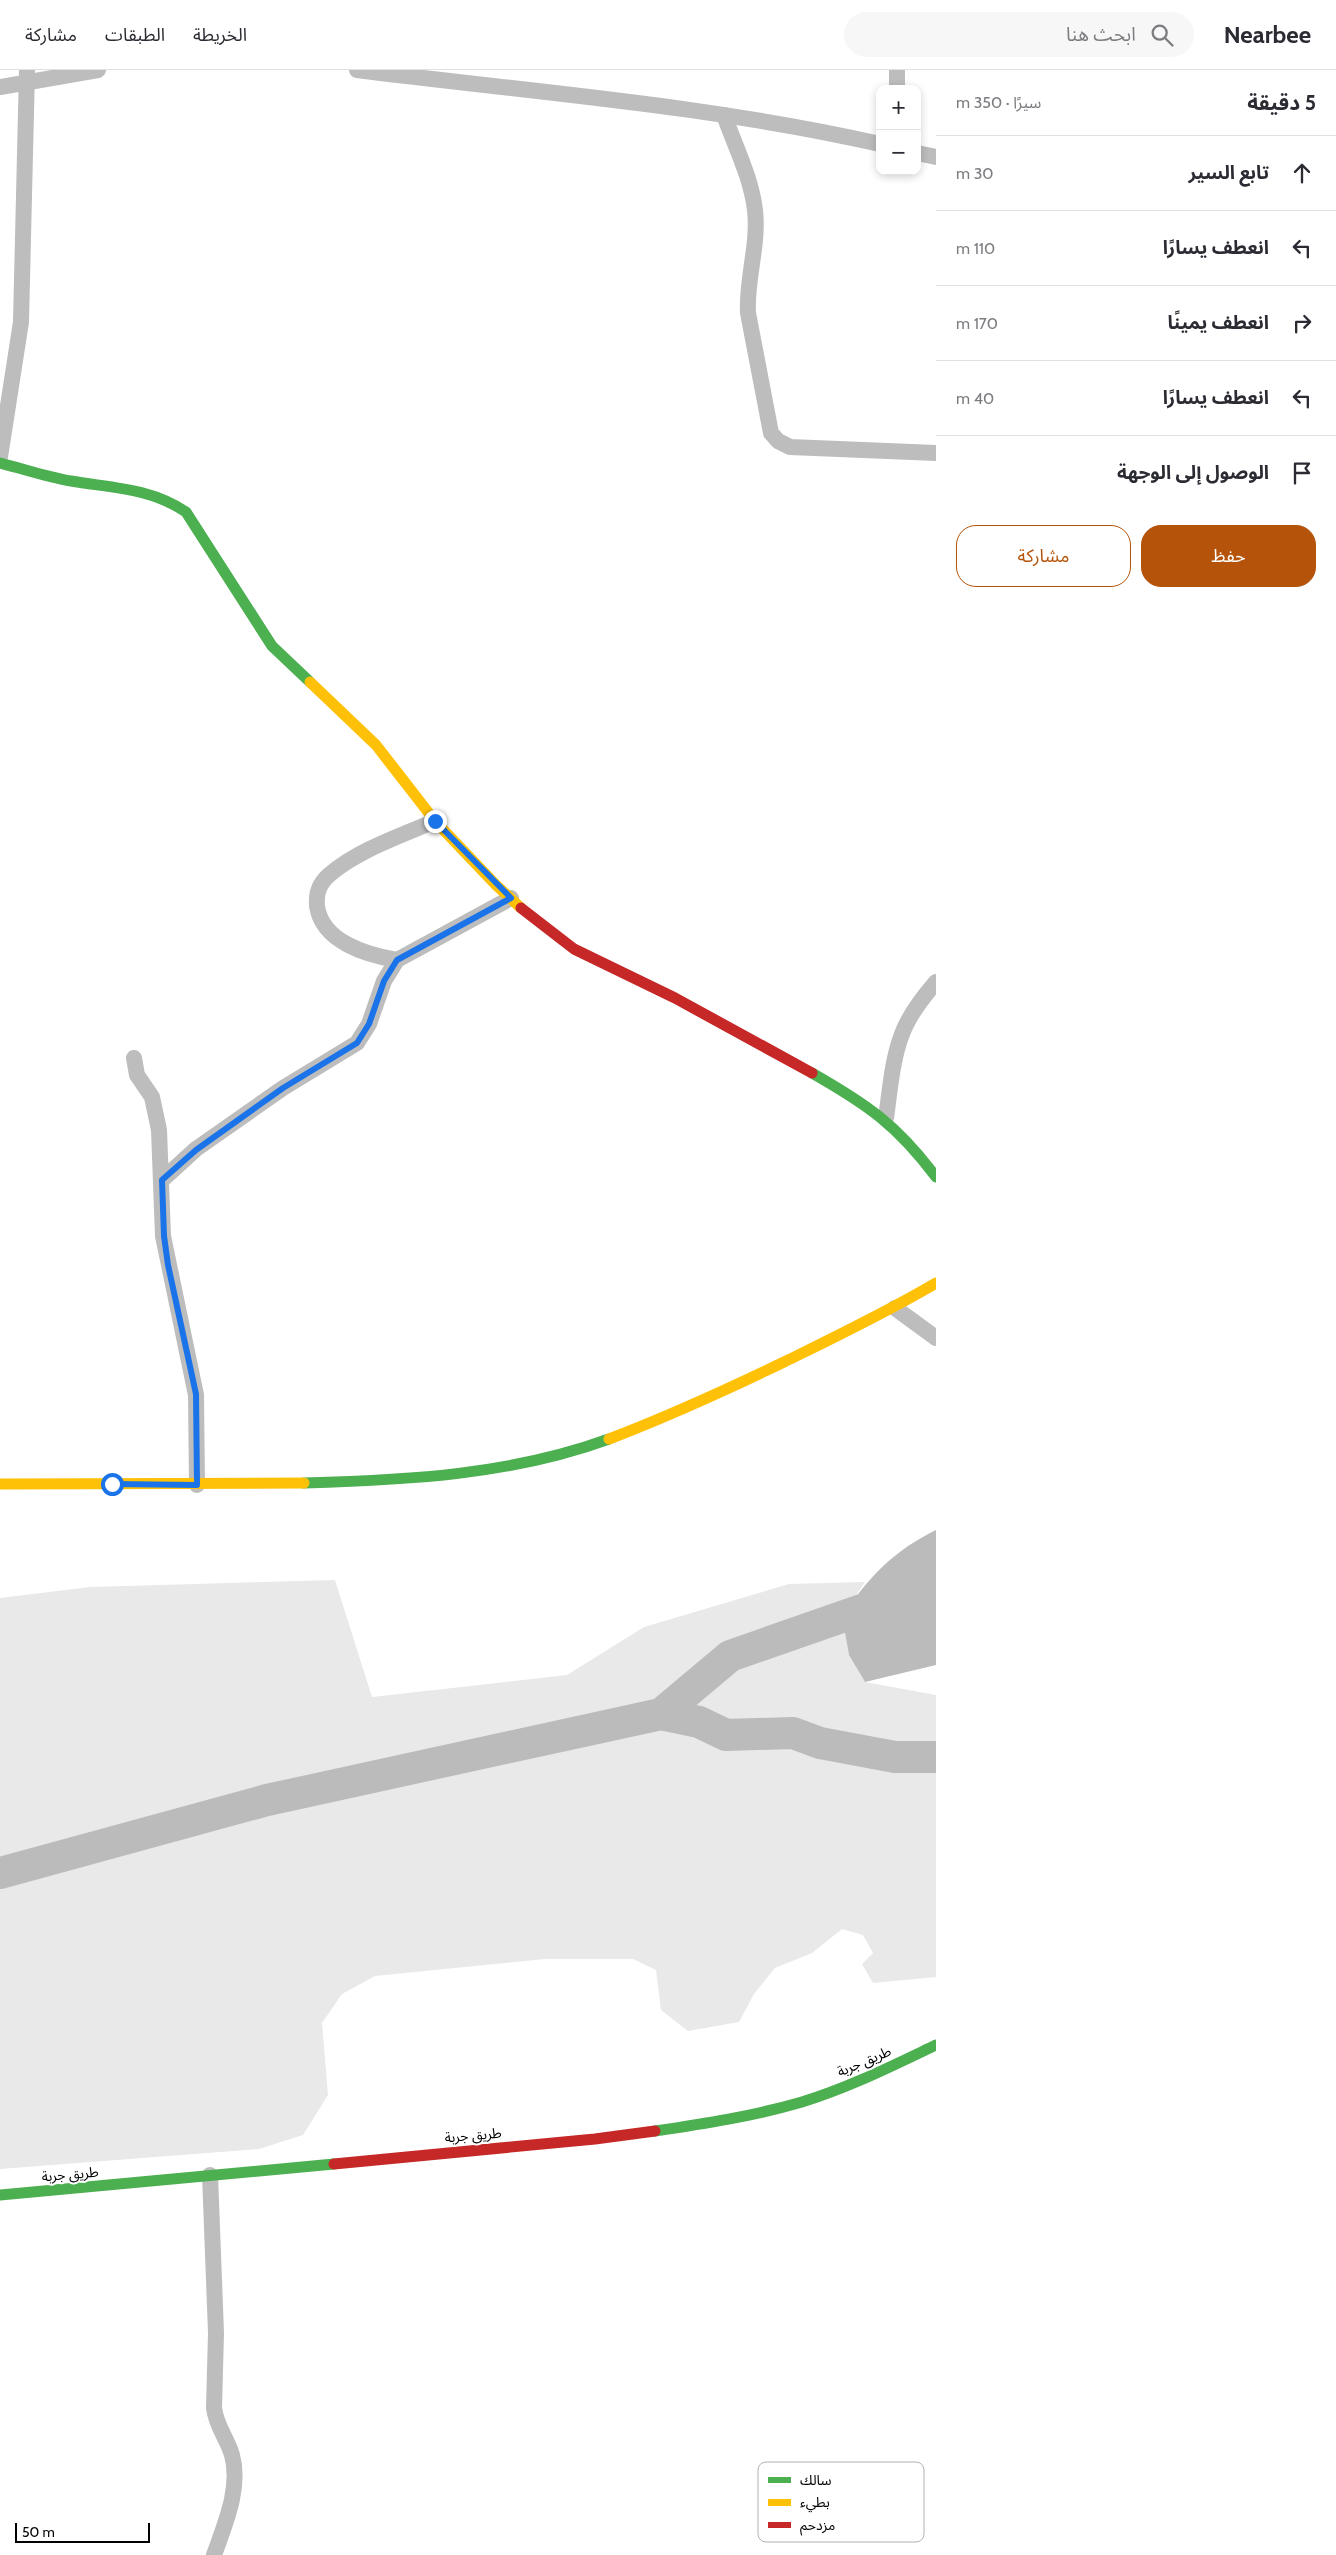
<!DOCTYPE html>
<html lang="ar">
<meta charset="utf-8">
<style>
body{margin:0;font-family:Cabin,"Noto Sans Arabic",sans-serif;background:#f7f7f7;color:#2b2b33;direction:rtl}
.controls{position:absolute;right:15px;top:15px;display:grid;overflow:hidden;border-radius:10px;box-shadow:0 2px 8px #0003}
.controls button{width:45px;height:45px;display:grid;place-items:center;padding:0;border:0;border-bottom:1px solid #e1e1e2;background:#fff;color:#2b2b33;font:25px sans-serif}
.scale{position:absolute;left:15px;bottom:12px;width:135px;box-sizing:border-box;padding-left:5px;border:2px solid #000;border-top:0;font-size:14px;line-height:18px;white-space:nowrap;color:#000;-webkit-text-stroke:4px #fff;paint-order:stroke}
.stop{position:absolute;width:15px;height:15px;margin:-11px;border:4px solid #1a73e8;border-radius:50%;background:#fff}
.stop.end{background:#1a73e8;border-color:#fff;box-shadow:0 1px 5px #0008}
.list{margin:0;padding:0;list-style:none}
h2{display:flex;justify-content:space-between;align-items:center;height:65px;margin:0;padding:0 20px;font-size:21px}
h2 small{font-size:16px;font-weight:400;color:#7c7c81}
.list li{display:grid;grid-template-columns:32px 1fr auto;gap:15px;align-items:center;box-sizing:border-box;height:75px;padding:0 20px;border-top:1px solid #e1e1e2}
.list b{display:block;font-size:19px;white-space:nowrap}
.list em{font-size:16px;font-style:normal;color:#7c7c81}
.actions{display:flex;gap:10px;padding:15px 20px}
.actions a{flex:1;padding:11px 0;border:1px solid #b45309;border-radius:20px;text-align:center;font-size:18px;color:#b45309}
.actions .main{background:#b45309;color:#fff}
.icon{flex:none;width:28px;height:28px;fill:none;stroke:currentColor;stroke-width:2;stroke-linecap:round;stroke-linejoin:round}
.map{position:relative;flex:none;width:936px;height:2485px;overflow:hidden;direction:ltr}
header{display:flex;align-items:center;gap:30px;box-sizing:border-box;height:70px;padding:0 25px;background:#fff;border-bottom:1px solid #e1e1e2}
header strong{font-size:24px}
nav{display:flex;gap:28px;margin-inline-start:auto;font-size:18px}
.search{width:350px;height:45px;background:#f7f7f7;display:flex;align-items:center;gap:12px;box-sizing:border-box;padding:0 18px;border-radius:28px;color:#7c7c81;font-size:19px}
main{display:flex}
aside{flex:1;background:#fff}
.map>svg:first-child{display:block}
.green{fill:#e9e9e9}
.water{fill:#bbb}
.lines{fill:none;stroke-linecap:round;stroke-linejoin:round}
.river{stroke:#bbb;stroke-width:32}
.street{stroke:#bdbdbd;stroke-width:16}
.fast{stroke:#4caf50;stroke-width:11}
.slow{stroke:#ffc107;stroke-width:11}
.jam{stroke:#c62828;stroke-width:11}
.route{stroke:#1a73e8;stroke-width:6}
.labels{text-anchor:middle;stroke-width:4;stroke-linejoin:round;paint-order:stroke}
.street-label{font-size:14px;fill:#000;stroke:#fff}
.key{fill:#fff;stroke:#b2b2b2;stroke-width:1}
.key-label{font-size:14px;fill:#000}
</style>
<header>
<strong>Nearbee</strong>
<div class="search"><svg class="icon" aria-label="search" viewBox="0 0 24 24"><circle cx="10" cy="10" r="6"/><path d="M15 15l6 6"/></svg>ابحث هنا</div>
<nav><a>الخريطة</a><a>الطبقات</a><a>مشاركة</a></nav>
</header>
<main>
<aside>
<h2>5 دقيقة<small>سيرًا · 350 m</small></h2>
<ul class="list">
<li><svg class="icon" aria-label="ahead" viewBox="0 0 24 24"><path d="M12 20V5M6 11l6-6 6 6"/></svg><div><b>تابع السير</b></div><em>30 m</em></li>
<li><svg class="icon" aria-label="left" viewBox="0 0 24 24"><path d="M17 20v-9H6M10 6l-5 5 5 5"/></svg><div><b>انعطف يسارًا</b></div><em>110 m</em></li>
<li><svg class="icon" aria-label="right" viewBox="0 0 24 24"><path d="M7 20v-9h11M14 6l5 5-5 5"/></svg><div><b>انعطف يمينًا</b></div><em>170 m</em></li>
<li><svg class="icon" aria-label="left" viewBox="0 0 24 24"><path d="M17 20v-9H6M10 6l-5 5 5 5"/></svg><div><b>انعطف يسارًا</b></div><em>40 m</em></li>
<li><svg class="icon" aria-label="arrive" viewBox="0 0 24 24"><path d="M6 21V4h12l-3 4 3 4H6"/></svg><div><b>الوصول إلى الوجهة</b></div></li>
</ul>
<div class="actions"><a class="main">حفظ</a><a>مشاركة</a></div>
</aside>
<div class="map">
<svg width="936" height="2485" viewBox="0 0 936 2485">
<rect width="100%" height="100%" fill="#fff"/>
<polygon class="green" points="335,1510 372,1627 567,1605 644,1557 789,1514 865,1512 842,1546 849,1585 865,1612 936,1625 936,1907 873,1913 862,1894 873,1883 863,1865 842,1859 812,1883 775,1898 754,1924 739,1952 688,1961 661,1940 656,1900 633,1889 545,1889 375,1906 342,1924 322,1953 328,2025 303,2065 259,2079 0,2099 0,1528 90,1517"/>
<path class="water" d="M 936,1460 L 936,1595 L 865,1612 L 849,1585 L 842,1546 C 869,1507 893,1481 936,1460 Z"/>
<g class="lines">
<g class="river">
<polyline points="661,1644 699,1652 726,1665 793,1663 820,1673 895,1687 936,1687"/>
<polyline points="0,1803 267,1730 661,1644 730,1586 936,1514"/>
</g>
<g class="street">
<path d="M 357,0 C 531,22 708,35 880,74"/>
<polyline points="0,17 98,0"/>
<polyline points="897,19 897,0"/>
<path d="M 724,45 C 735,76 751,107 755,140 C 759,175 746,209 748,243 L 771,363 L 778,371 L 790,377 L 936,383"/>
<polyline points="917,83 936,87"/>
<polyline points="0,387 21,252 27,0"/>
<path d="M 397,890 C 367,885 322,872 317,836 C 316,823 319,814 329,805 C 358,780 400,766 435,751"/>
<polyline points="134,988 137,1005 152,1027 159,1060 163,1166 196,1325 197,1415"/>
<path d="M 886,1048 C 890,1020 892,990 902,964 C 909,945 923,927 936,912"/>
<polyline points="162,1110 196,1079 283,1018 357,973 369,954 384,911 397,890 511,828"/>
<polyline points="895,1238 936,1268"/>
<path d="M 210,2105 L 216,2263 L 214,2338 C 216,2356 227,2368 232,2385 C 241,2418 225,2454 214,2485"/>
</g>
<g class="fast">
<path d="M 0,393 C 24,399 47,407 71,411 C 112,418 151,418 186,442 L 272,576 L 310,612"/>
<path d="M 812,1003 C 868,1035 897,1055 936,1107"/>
<path d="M 304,1413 C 408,1410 510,1405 609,1369"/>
<path d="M 655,2061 C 703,2054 754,2046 802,2032 C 848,2018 892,1996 936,1975"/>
<polyline points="0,2125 334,2094"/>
</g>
<g class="slow">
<polyline points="310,612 376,675 435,751 496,815 521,838"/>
<path d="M 609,1369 C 669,1346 726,1320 784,1292 C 835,1267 887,1242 936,1213"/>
<polyline points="0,1414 304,1413"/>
</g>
<g class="jam">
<polyline points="521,838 574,879 675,928 812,1003"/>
<polyline points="334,2094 595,2069 655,2061"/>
</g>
</g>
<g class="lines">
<polyline class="route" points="112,1414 197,1415 196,1324 168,1195 164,1166 162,1110 196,1080 283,1018 357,973 369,954 384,911 397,890 511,828 435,751"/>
</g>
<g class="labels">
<g class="street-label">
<text transform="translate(864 1991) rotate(-23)" y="5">طريق جربة</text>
<text transform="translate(473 2065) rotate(-5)" y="5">طريق جربة</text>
<text transform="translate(70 2104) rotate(-5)" y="5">طريق جربة</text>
</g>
</g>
<rect x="758" y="2392" width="166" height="80" rx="8" class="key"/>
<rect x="768" y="2407" width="23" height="6" fill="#4caf50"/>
<rect x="768" y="2429" width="23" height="7" fill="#ffc107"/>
<rect x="768" y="2452" width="23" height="6" fill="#c62828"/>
<g class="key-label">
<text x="800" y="2415">سالك</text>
<text x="800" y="2437">بطيء</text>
<text x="800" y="2460">مزدحم</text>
</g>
</svg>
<div class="controls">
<button>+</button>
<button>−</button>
</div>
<div class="scale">50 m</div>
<div class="stop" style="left:112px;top:1414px"></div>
<div class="stop end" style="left:435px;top:751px"></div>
</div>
</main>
